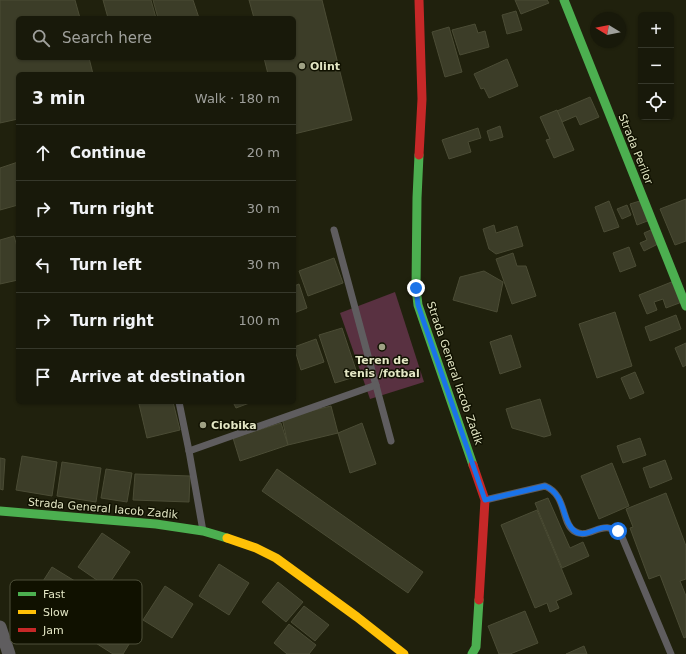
<!DOCTYPE html>
<meta charset="utf-8">
<style>
body{margin:0;font-family:"DejaVu Sans",sans-serif;background:#252618;color:#f1f3f6}
.controls{position:absolute;right:12px;top:12px;display:grid;overflow:hidden;border-radius:6px;box-shadow:0 1px 3px #0004}
.controls button{width:36px;height:36px;display:grid;place-items:center;padding:0;border:0;border-bottom:1px solid #36382b;background:#18190a;color:#f1f3f6;font:20px sans-serif}
.compass{position:absolute;left:590px;top:12px;width:36px;height:36px;border-radius:50%;background:#18190a;box-shadow:0 1px 3px #0004;rotate:280deg}
.stop{position:absolute;width:12px;height:12px;margin:-9px;border:3px solid #1a73e8;border-radius:50%;background:#fff}
.stop.end{background:#1a73e8;border-color:#fff;box-shadow:0 1px 4px #0008}
.list{margin:0;padding:0;list-style:none}
h2{display:flex;justify-content:space-between;align-items:center;height:52px;margin:0;padding:0 16px;font-size:17px}
h2 small{font-size:13px;font-weight:400;color:#9fa09c}
.list li{display:grid;grid-template-columns:26px 1fr auto;gap:12px;align-items:center;box-sizing:border-box;height:56px;padding:0 16px;border-top:1px solid #36382b}
.list b{display:block;font-size:15px;white-space:nowrap}
.list em{font-size:13px;font-style:normal;color:#9fa09c}
.icon{flex:none;width:22px;height:22px;fill:none;stroke:currentColor;stroke-width:2;stroke-linecap:round;stroke-linejoin:round}
.map{position:relative;flex:none;width:686px;height:654px;overflow:hidden}
.search{position:absolute;background:#18190a;box-shadow:0 1px 3px #0004;left:16px;top:16px;width:280px;height:44px;display:flex;align-items:center;gap:10px;box-sizing:border-box;padding:0 14px;border-radius:6px;color:#9fa09c;font-size:15px}
.panel{position:absolute;background:#18190a;box-shadow:0 1px 3px #0004;left:16px;top:72px;width:280px;height:332px;border-radius:6px}
.map>svg:first-child{display:block}
.green{fill:#593141}
.building{fill:#3c3d28;stroke:#4b4c35}
.lines{fill:none;stroke-linecap:round;stroke-linejoin:round}
.lane{stroke:#5f5d5f;stroke-width:7}
.street{stroke:#5f5d5f;stroke-width:13}
.fast{stroke:#4caf50;stroke-width:9}
.slow{stroke:#ffc107;stroke-width:9}
.jam{stroke:#c62828;stroke-width:9}
.route{stroke:#1a73e8;stroke-width:5}
.poi-dot{fill:#9fa184;stroke:#101100;stroke-width:1.5}
.labels{text-anchor:middle;stroke-width:3;stroke-linejoin:round;paint-order:stroke}
.poi-label{font-size:11px;font-weight:bold;fill:#e3e6c4;stroke:#101100;text-anchor:start}
.street-label{font-size:11px;fill:#e3e6c4;stroke:#101100}
.key{fill:#101100;stroke:#4f513b;stroke-width:1}
.key-label{font-size:11px;fill:#e3e6c4}
</style>
<div class="map">
<svg width="686" height="654" viewBox="0 0 686 654">
<rect width="100%" height="100%" fill="#20210d"/>
<polygon class="green" points="395,292 424,382 370,399 340,313"/>
<g class="building">
<polygon points="0,0 75,0 80,18 18,18 18,58 89,58 93,74 18,74 18,119 0,123"/>
<polygon points="103,0 151,0 156,18 108,18"/>
<polygon points="153,0 193,0 199,18 158,18"/>
<polygon points="249,0 322,0 352,120 294,134 294,74 268,74 264,58 294,58 294,18 254,18"/>
<polygon points="515,0 547,0 549,3 521,14"/>
<polygon points="516,11 522,30 507,34 502,15"/>
<polygon points="475,24 478,33 485,31 489,47 460,55 452,30"/>
<polygon points="449,27 462,72 445,77 432,32"/>
<polygon points="507,59 518,86 489,98 484,88 481,89 474,74"/>
<polygon points="590,97 599,117 580,125 576,116 562,122 557,111"/>
<polygon points="557,110 574,150 554,158 546,140 550,139 540,117"/>
<polygon points="500,126 503,137 490,141 487,131"/>
<polygon points="478,128 481,138 468,142 471,152 449,159 442,140"/>
<polygon points="18,162 18,205 0,210 0,168"/>
<polygon points="686,199 686,241 675,245 660,209"/>
<polygon points="643,200 650,220 637,225 630,204"/>
<polygon points="609,201 619,227 604,232 595,207"/>
<polygon points="627,205 631,215 622,219 617,209"/>
<polygon points="494,225 496,233 517,226 523,246 496,254 489,249 483,229"/>
<polygon points="653,229 660,243 644,251 640,243 647,240 644,233"/>
<polygon points="14,236 18,250 18,280 0,284 0,240"/>
<polygon points="629,247 636,266 620,272 613,253"/>
<polygon points="513,253 517,266 526,266 536,296 512,304 496,259"/>
<polygon points="334,258 343,283 308,296 299,271"/>
<polygon points="484,271 503,282 497,312 453,300 460,277"/>
<polygon points="674,281 682,302 666,308 663,299 654,302 657,310 647,314 639,295"/>
<polygon points="299,284 307,308 294,313 294,286"/>
<polygon points="615,312 632,366 597,378 579,324"/>
<polygon points="676,315 681,329 650,341 645,327"/>
<polygon points="342,328 358,376 335,383 319,335"/>
<polygon points="511,335 521,367 500,374 490,342"/>
<polygon points="316,339 324,362 301,370 294,347"/>
<polygon points="686,343 686,365 683,367 675,348"/>
<polygon points="635,372 644,393 630,399 621,378"/>
<polygon points="540,399 551,435 544,437 512,428 506,409"/>
<polygon points="149,402 173,402 180,430 147,438 139,404"/>
<polygon points="233,402 252,402 236,408"/>
<polygon points="331,406 338,433 288,445 282,418"/>
<polygon points="281,423 288,445 240,461 233,438"/>
<polygon points="362,423 376,464 350,473 338,433"/>
<polygon points="640,438 646,455 623,463 617,446"/>
<polygon points="22,456 57,462 52,496 16,490"/>
<polygon points="0,458 5,459 3,490 0,489"/>
<polygon points="665,460 672,479 650,488 643,468"/>
<polygon points="62,462 101,468 96,502 57,496"/>
<polygon points="612,463 629,506 599,519 581,476"/>
<polygon points="106,469 132,473 127,502 101,498"/>
<polygon points="277,469 423,572 408,593 262,491"/>
<polygon points="135,474 190,476 189,502 133,500"/>
<polygon points="666,493 686,546 686,579 680,581 686,596 686,637 684,638 660,575 649,579 630,528 633,527 626,509"/>
<polygon points="548,498 570,548 583,542 589,556 562,568 535,503"/>
<polygon points="537,510 572,594 556,601 559,608 550,612 547,603 535,608 501,525"/>
<polygon points="102,533 130,552 107,587 78,567"/>
<polygon points="219,564 249,583 229,615 199,596"/>
<polygon points="52,567 83,586 62,620 31,600"/>
<polygon points="278,582 303,602 286,622 262,602"/>
<polygon points="165,586 193,604 172,638 143,620"/>
<polygon points="304,606 329,625 315,641 291,622"/>
<polygon points="110,610 139,628 123,654 113,654 91,640"/>
<polygon points="525,611 538,643 510,654 499,654 488,626"/>
<polygon points="289,624 316,645 309,654 287,654 274,643"/>
<polygon points="584,646 587,654 566,654"/>
</g>
<g class="lines">
<g class="lane">
<polyline points="334,230 391,441"/>
<polyline points="179,402 189,451 203,531"/>
<polyline points="189,451 376,385"/>
<path d="M 485,500 L 545,486 C 567,495 561,522 574,531 C 590,542 604,514 622,537 L 671,654"/>
</g>
<polyline class="street" points="0,627 9,654"/>
<g class="fast">
<polyline points="564,0 686,306"/>
<polyline points="419,155 417,198 416,288 418,305 473,465"/>
<polyline points="0,511 156,524 203,531 227,538"/>
<polyline points="472,654 476,647 479,600"/>
</g>
<polyline class="slow" points="227,538 256,548 276,558 357,617 404,654"/>
<g class="jam">
<polyline points="419,0 422,99 419,155"/>
<polyline points="473,465 485,500 479,600"/>
</g>
</g>
<g class="lines">
<path class="route" d="M 416,288 L 418,305 L 485,500 L 545,486 C 567,495 561,523 576,532 C 589,539 601,520 618,531"/>
</g>
<g class="poi-dot">
<circle cx="302" cy="66" r="4"/>
<circle cx="382" cy="347" r="4"/>
<circle cx="203" cy="425" r="4"/>
</g>
<g class="labels">
<g class="poi-label">
<text x="310" y="70">Olint</text>
<text x="382" y="364" text-anchor="middle">Teren de<tspan x="382" dy="13">tenis /fotbal</tspan></text>
<text x="211" y="429">Ciobika</text>
</g>
<g class="street-label">
<text transform="translate(636 149) rotate(68)" y="4">Strada Perilor</text>
<text transform="translate(455 373) rotate(71)" y="4">Strada General Iacob Zadik</text>
<text transform="translate(103 508) rotate(5)" y="4">Strada General Iacob Zadik</text>
</g>
</g>
<rect x="10" y="580" width="132" height="64" rx="6" class="key"/>
<rect x="18" y="592" width="18" height="4" fill="#4caf50"/>
<rect x="18" y="610" width="18" height="4" fill="#ffc107"/>
<rect x="18" y="628" width="18" height="4" fill="#c62828"/>
<g class="key-label">
<text x="43" y="598">Fast</text>
<text x="43" y="616">Slow</text>
<text x="43" y="634">Jam</text>
</g>
</svg>
<div class="controls">
<button>+</button>
<button>−</button>
<button><svg class="icon" aria-label="locate" viewBox="0 0 24 24"><circle cx="12" cy="12" r="6"/><path d="M12 2v4M12 18v4M2 12h4M18 12h4"/></svg></button>
</div>
<svg class="compass" viewBox="-18 -18 36 36"><path d="M0-13l5 13h-10z" fill="#e53935"/><path d="M0 13l5-13h-10z" fill="#9fa09c"/></svg>
<div class="stop" style="left:618px;top:531px"></div>
<div class="stop end" style="left:416px;top:288px"></div>
<div class="search"><svg class="icon" aria-label="search" viewBox="0 0 24 24"><circle cx="10" cy="10" r="6"/><path d="M15 15l6 6"/></svg>Search here</div>
<section class="panel">
<h2>3 min<small>Walk · 180 m</small></h2>
<ul class="list">
<li><svg class="icon" aria-label="ahead" viewBox="0 0 24 24"><path d="M12 20V5M6 11l6-6 6 6"/></svg><div><b>Continue</b></div><em>20 m</em></li>
<li><svg class="icon" aria-label="right" viewBox="0 0 24 24"><path d="M7 20v-9h11M14 6l5 5-5 5"/></svg><div><b>Turn right</b></div><em>30 m</em></li>
<li><svg class="icon" aria-label="left" viewBox="0 0 24 24"><path d="M17 20v-9H6M10 6l-5 5 5 5"/></svg><div><b>Turn left</b></div><em>30 m</em></li>
<li><svg class="icon" aria-label="right" viewBox="0 0 24 24"><path d="M7 20v-9h11M14 6l5 5-5 5"/></svg><div><b>Turn right</b></div><em>100 m</em></li>
<li><svg class="icon" aria-label="arrive" viewBox="0 0 24 24"><path d="M6 21V4h12l-3 4 3 4H6"/></svg><div><b>Arrive at destination</b></div></li>
</ul>
</section>
</div>
